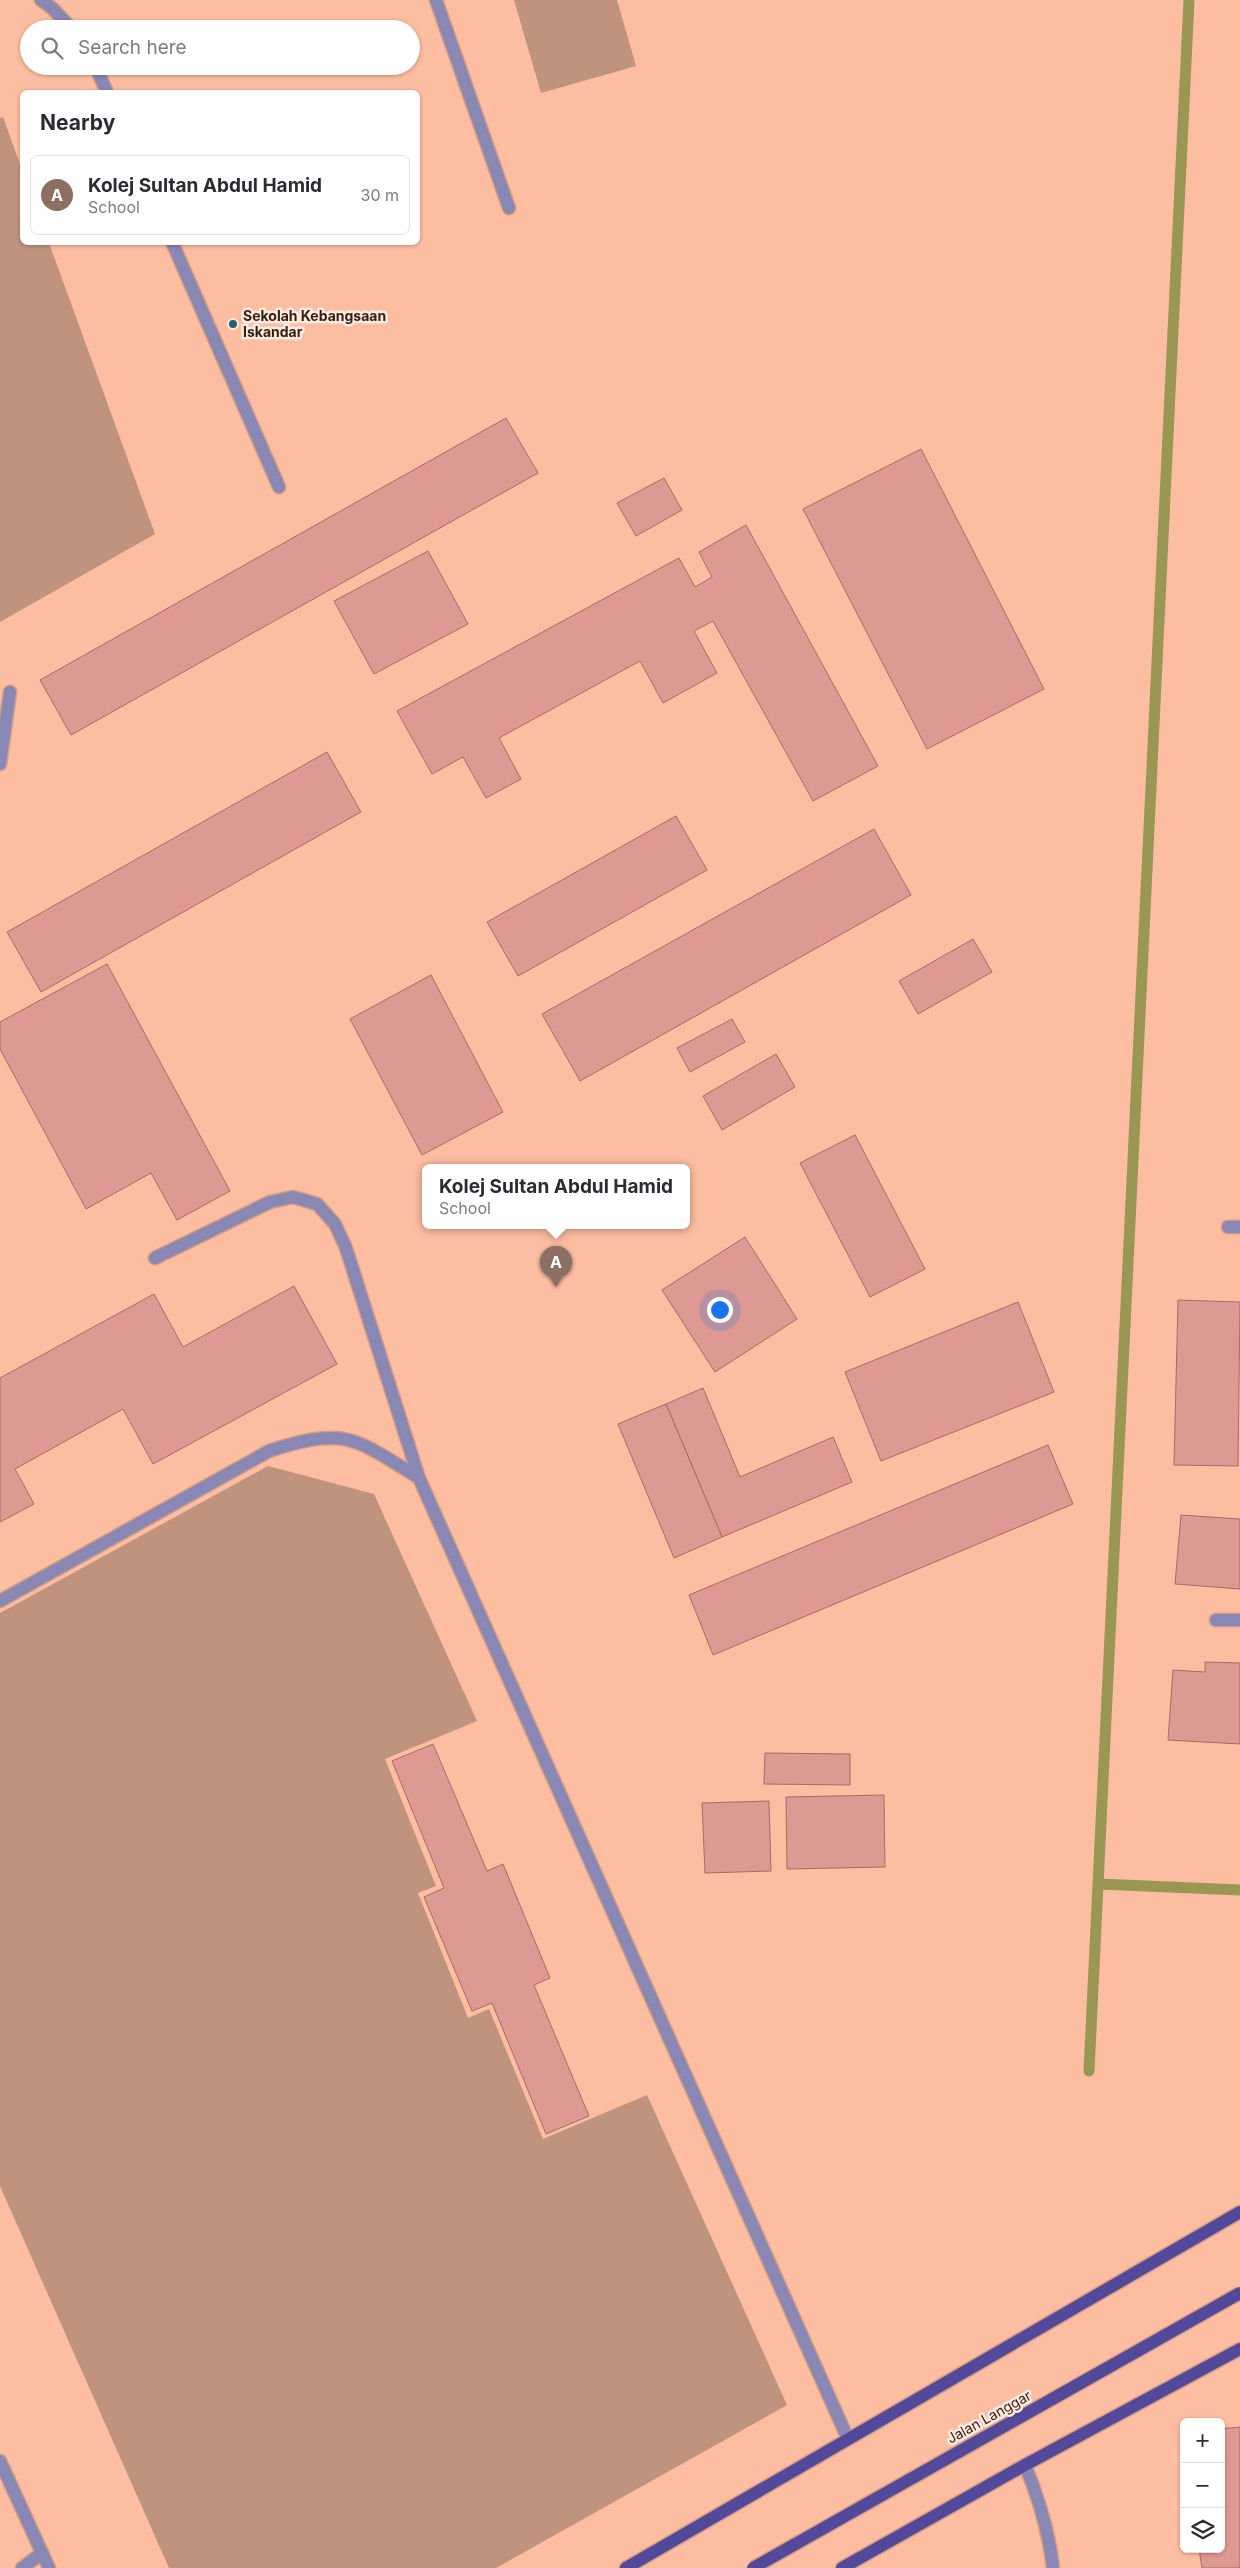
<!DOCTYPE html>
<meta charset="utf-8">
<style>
body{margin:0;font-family:Inter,sans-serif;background:#f2f2f3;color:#2b2b33}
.controls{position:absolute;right:15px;bottom:15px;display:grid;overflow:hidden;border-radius:8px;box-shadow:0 1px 4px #0004}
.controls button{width:45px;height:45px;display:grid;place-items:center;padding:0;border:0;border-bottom:1px solid #e1e1e2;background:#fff;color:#2b2b33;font:25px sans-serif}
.you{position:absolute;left:719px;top:1309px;width:18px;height:18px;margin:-12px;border:4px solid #fff;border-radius:50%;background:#1a73e8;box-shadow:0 0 0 8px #1a73e833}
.badge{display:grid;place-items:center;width:32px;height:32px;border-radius:50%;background:#d93025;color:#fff;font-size:16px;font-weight:700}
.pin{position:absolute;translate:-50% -41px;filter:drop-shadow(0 1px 2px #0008)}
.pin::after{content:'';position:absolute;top:26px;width:18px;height:15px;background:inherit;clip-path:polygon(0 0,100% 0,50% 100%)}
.popup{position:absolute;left:422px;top:1164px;width:268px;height:65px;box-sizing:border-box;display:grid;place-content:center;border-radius:8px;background:#fff;filter:drop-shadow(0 1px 4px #0005);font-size:16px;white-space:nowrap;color:#7c7c81}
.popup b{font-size:19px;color:#2b2b33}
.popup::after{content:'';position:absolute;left:50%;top:100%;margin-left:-10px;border:10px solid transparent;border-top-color:#fff}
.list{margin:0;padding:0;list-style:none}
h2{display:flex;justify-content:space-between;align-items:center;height:65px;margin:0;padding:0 20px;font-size:21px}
h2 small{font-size:16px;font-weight:400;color:#7c7c81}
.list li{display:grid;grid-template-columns:32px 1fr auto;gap:15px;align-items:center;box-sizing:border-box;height:80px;margin:0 10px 10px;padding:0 10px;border:1px solid #e1e1e2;border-radius:8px}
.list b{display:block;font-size:19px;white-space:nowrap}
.list p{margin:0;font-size:16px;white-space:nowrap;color:#7c7c81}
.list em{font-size:16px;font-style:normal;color:#7c7c81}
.icon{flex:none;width:28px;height:28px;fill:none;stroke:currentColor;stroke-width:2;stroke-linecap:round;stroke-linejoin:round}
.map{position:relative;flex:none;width:1240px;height:2568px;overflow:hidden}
.search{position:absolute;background:#fff;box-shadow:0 1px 4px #0004;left:20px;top:20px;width:400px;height:55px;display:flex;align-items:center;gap:12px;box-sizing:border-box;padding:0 18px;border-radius:28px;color:#7c7c81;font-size:19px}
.panel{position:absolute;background:#fff;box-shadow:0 1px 4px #0004;left:20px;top:90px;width:400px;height:155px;border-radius:8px}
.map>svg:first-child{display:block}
.green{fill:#bf937e}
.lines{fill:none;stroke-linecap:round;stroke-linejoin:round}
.stream{stroke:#9a9754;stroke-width:11}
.building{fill:#dd9992;stroke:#aa6a64}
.minor-casing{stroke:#d49d84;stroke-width:15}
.major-casing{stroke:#d49d84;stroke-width:15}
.minor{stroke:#8987b4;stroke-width:12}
.major{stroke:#53499a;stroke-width:12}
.major-bridge-casing{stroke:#d49d84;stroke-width:15;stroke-linecap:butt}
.major-bridge{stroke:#53499a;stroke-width:12}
.poi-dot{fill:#226076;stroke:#fdeae1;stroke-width:2}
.labels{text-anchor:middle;stroke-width:5;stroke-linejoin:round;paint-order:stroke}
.poi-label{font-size:14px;font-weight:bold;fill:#341d12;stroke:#fdeae1;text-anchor:start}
.street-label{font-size:14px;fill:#341d12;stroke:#fdeae1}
</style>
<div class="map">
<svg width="1240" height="2568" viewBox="0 0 1240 2568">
<rect width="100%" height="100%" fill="#fcbda1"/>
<g class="green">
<polygon points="514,0 617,0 636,66 541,93"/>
<polygon points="3,117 22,170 22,242 49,243 155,534 0,622 0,118"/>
<polygon points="268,1466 374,1494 477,1721 385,1759 436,1886 418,1893 468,2018 489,2009 543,2139 647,2095 787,2405 496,2568 169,2568 0,2186 0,1613"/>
</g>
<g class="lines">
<g class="stream">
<polyline points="1099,1884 1240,1890"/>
<polyline points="1089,2071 1189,0"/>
</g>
</g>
<g class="building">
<polygon points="506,418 538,473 71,735 40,680"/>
<polygon points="921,449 1044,689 927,749 803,509"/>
<polygon points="664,478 682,510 636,536 617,503"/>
<polygon points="746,525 878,766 813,801 713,621 694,631 717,673 663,703 640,661 499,738 521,779 486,798 463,757 432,774 397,711 679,558 695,587 712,577 699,552"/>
<polygon points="428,551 468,624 374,674 334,601"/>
<polygon points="327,752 361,812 41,992 7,932"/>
<polygon points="676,816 707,870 518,976 487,922"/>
<polygon points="874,829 911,895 580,1081 542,1014"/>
<polygon points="973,939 992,972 918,1014 899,981"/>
<polygon points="107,964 230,1191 177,1220 151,1173 86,1209 0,1049 0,1022"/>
<polygon points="431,975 503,1112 422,1155 350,1019"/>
<polygon points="732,1019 745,1042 690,1072 677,1048"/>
<polygon points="776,1054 795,1087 722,1130 703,1096"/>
<polygon points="855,1135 925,1269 870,1297 800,1163"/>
<polygon points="745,1237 797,1319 715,1372 662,1290"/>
<polygon points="294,1286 337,1364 153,1464 123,1409 15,1469 34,1504 0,1522 0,1378 154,1294 183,1347"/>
<polygon points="1178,1300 1240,1302 1238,1466 1174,1465"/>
<polygon points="1018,1302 1054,1392 881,1461 845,1372"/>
<polygon points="703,1388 740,1477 833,1437 852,1482 722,1537 666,1404"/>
<polygon points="666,1404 722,1537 674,1558 618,1424"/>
<polygon points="1048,1445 1073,1504 713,1655 689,1595"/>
<polygon points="1181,1515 1240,1519 1240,1589 1175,1584"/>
<polygon points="1205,1662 1240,1663 1240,1744 1168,1740 1173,1670 1205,1672"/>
<polygon points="433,1744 487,1871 503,1864 550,1978 534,1985 589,2116 546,2134 492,2003 472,2011 424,1897 444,1888 392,1761"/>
<polygon points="765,1753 850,1754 850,1785 764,1784"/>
<polygon points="884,1795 885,1867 787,1869 786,1797"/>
<polygon points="769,1801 771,1871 705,1873 702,1803"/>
<polygon points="1240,2427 1240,2568 1202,2568 1199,2549 1221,2549 1221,2429"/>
</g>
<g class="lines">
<defs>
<g id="minor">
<polyline points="41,0 52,8 72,29"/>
<polyline points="436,0 509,208"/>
<polyline points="95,66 107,92"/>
<polyline points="172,242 279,487"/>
<polyline points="0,764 10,692"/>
<polyline points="1228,1227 1240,1227"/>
<polyline points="155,1258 270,1202 293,1197 317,1204 335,1224 346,1248 419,1478"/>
<path d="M 0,1601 L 269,1451 C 345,1426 355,1438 419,1478 L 848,2439"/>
<polyline points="1216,1620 1240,1620"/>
<polyline points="0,2461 49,2568"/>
<path d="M 1025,2465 C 1039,2499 1049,2532 1053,2568"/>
<polyline points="22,2568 42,2553"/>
</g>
<g id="major">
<polyline points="626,2568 1240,2212"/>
<polyline points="842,2568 1025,2465 1240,2349"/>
</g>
</defs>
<use href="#minor" class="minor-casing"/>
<use href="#major" class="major-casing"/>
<use href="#minor" class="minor"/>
<use href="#major" class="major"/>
<defs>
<polyline id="major-bridge" points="753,2568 1240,2293"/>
</defs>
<use href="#major-bridge" class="major-bridge-casing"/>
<use href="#major-bridge" class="major-bridge"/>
</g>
<circle class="poi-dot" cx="233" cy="324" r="5"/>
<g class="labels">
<g class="poi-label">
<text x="243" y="321">Sekolah Kebangsaan<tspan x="243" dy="16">Iskandar</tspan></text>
</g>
<g class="street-label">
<text transform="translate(989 2417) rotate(-29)" y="5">Jalan Langgar</text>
</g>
</g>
</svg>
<div class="controls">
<button>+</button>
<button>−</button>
<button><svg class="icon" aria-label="layers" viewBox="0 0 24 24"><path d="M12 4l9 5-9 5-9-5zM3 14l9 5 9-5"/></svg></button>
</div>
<div class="you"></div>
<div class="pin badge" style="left:556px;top:1287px;background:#8d6e63">A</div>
<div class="popup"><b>Kolej Sultan Abdul Hamid</b>School</div>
<div class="search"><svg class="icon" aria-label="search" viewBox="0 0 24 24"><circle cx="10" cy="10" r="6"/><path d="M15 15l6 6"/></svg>Search here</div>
<section class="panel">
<h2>Nearby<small></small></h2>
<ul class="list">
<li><span class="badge" style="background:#8d6e63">A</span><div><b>Kolej Sultan Abdul Hamid</b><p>School</p></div><em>30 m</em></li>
</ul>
</section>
</div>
